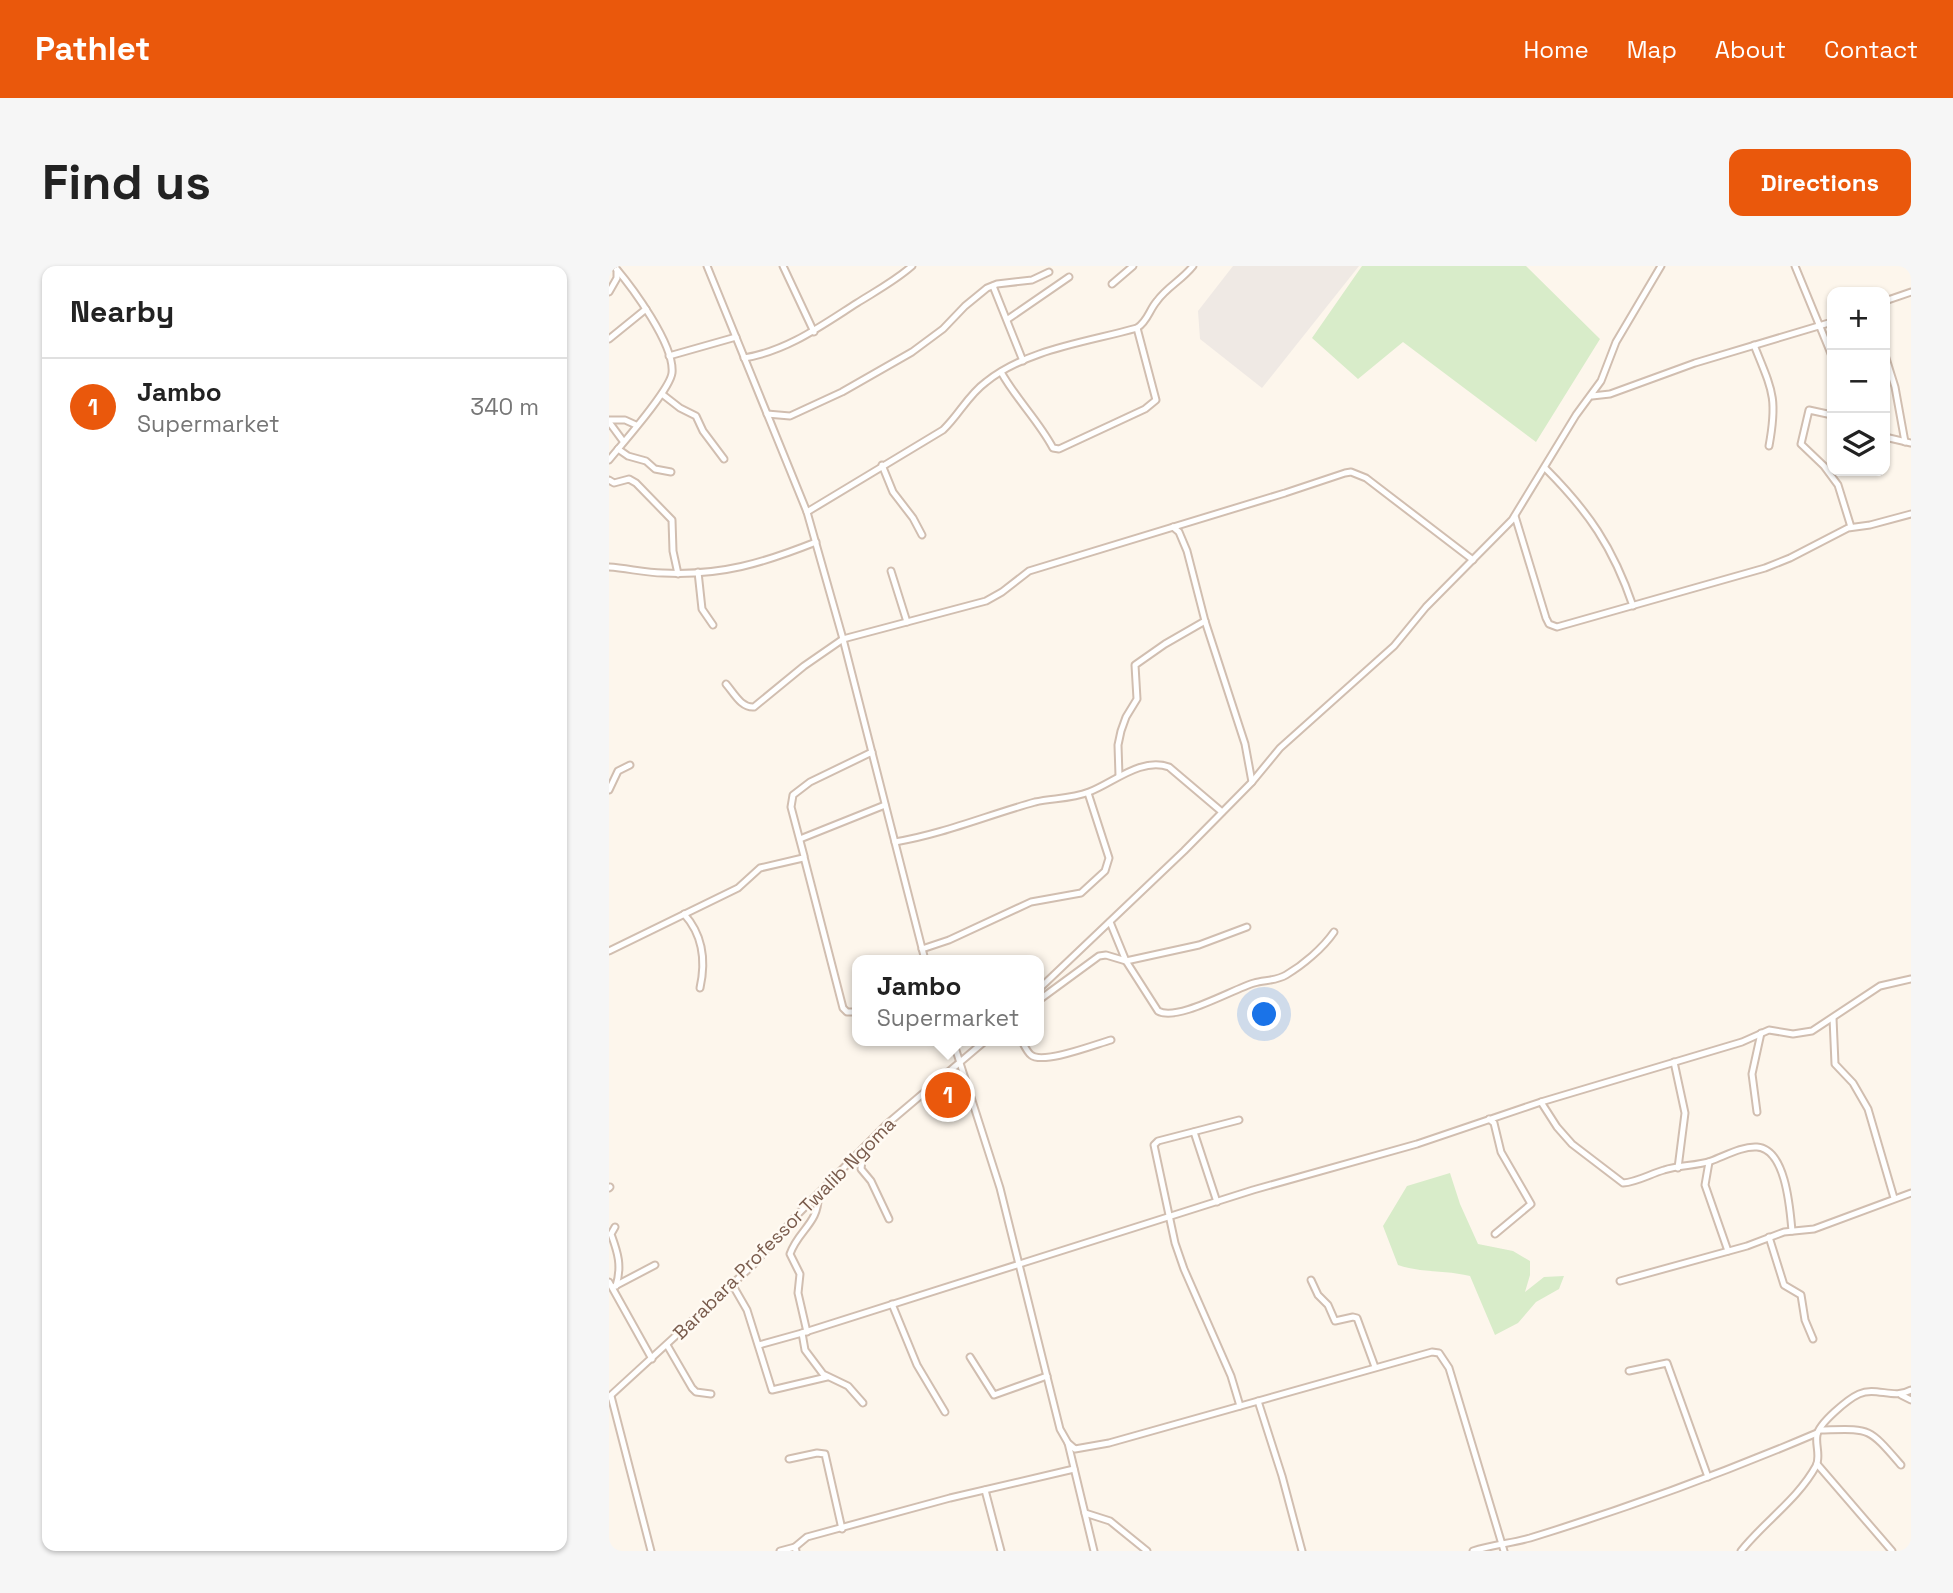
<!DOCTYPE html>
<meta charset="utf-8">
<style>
body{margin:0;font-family:"Space Grotesk",sans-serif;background:#f6f6f6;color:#222}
.controls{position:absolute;right:21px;top:21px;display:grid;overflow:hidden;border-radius:14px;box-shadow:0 2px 5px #0004}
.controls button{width:63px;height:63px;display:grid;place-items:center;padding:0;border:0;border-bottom:2px solid #e0e0e0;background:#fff;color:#222;font:35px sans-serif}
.you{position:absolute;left:656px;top:749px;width:24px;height:24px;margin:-18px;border:5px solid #fff;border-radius:50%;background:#1a73e8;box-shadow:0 0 0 10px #1a73e833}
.badge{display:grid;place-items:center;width:46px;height:46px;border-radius:50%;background:#ea580c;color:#fff;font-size:23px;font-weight:700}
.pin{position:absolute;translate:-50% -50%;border:4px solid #fff;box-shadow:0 2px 7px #0006}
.popup{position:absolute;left:243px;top:689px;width:192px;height:91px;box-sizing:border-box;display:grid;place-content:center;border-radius:14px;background:#fff;filter:drop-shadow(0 2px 5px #0005);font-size:23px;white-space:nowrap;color:#767676}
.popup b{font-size:26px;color:#222}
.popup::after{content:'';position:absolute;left:50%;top:100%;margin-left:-14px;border:14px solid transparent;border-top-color:#fff}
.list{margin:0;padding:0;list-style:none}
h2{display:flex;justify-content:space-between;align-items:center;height:91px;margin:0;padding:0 28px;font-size:30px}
h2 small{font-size:23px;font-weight:400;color:#767676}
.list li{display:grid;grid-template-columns:46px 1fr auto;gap:21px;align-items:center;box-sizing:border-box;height:98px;padding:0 28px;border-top:2px solid #e0e0e0}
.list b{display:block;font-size:26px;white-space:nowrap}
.list p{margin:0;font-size:23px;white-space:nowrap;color:#767676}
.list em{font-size:23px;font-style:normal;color:#767676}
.icon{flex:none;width:38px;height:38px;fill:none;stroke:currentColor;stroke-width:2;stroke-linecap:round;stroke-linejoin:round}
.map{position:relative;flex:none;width:1302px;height:1285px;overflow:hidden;border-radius:14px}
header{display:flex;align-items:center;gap:42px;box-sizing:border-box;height:98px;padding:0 35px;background:#ea580c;color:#fff}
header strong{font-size:33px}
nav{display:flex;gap:38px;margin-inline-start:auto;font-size:24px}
.intro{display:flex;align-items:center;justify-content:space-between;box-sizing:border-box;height:168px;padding:0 42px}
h1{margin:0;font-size:49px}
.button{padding:18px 32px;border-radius:14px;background:#ea580c;color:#fff;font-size:24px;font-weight:700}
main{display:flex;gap:42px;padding:0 42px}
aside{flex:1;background:#fff;border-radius:14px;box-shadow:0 2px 5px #0004}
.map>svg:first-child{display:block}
.industrial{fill:#efe9e4}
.green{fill:#d8ecc9}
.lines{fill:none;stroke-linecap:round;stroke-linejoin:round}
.minor-casing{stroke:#d1beb0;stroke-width:9}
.minor{stroke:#fff;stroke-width:5}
.labels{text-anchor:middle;stroke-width:5;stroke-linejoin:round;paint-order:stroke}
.street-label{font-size:19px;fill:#7a5c4d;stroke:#fffaf3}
</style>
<header>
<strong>Pathlet</strong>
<nav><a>Home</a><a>Map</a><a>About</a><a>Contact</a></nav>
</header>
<div class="intro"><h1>Find us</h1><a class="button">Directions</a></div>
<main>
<aside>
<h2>Nearby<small></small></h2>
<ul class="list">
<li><span class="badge">1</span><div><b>Jambo</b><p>Supermarket</p></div><em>340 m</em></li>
</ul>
</aside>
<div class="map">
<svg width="1302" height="1285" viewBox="0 0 1302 1285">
<rect width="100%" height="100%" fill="#fdf6ec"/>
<polygon class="industrial" points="624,0 750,0 653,122 591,73 589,45"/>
<g class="green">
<polygon points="753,0 917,0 991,73 927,176 794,76 749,113 703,72"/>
<path d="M 841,907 L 851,938 L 869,978 L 904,985 L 921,995 L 921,1009 L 916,1026 L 935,1011 L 955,1010 L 950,1023 L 927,1036 L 909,1057 L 886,1069 L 861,1010 C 837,1004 812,1007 789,999 L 774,960 L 798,920 Z"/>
</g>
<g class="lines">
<defs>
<g id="minor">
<polyline points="98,0 198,246 234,373 316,694"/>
<polyline points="174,0 205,66"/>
<polyline points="1186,0 1223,90"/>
<polyline points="503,18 524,0"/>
<polyline points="384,20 414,95"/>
<polyline points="0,26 8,12 8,4"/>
<polyline points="1276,35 1302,26"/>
<polyline points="399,53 460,11"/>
<polyline points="0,73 37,43"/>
<path d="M 1145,79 C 1163,124 1169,131 1160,180"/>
<polyline points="1276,89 1286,121 1296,176"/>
<polyline points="60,90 127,71"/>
<path d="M 135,92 C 178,85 212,60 248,37 C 267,25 286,15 303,0"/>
<path d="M 392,106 C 407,133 429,154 444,182 L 450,183 L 536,143 L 547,134 L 528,62"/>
<polyline points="53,128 71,142 87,150 94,165 115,193"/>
<polyline points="983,130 1001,128 1086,97 1223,56"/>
<polyline points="158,148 181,150 233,126 303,86 334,63 356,40 378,22 388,18 423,14 440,6"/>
<polyline points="1223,149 1200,144 1192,178 1215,200 1229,219 1242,261"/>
<polyline points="0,154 16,154 27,159"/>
<polyline points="0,156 14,175"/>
<polyline points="1276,171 1302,177"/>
<polyline points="9,183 19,190 37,195 46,203 62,206"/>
<path d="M 0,194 C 13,178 61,124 63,107 C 66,79 23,21 5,0"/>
<polyline points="273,199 284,226 304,252 313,269"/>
<path d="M 936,202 C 979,245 1004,281 1024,340"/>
<polyline points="0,214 5,217 20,213 27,217 63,254 64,285 69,308"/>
<path d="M 198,246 L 334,164 C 350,149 359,129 377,116 C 418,83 479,76 528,62 C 539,55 540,44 548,35 C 558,21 573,14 584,0"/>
<polyline points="906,250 937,352 940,358 948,361 1156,302 1181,292 1239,262 1261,259 1302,248"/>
<polyline points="564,261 570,266 578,285 596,355 636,478 643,516"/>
<path d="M 0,301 C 18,302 36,307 54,307 C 112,310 154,297 207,276"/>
<polyline points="282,305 298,356"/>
<polyline points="89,306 93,343 104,359"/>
<path d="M 117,418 C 125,427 132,442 145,441 L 195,400 L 234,373 L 377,335 L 393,326 L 420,305 L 676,227 L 736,207 L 742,206 L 757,212 L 864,294"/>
<polyline points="510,510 509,479 512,465 517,451 528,433 526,399 556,378 596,355"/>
<polyline points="0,524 9,505 21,499"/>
<polyline points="191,573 276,539"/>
<path d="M 286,576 C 334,568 379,549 426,536 C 444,532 462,533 480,526 C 504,517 532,491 560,501 L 613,546"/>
<polyline points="195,591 234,742 238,746 248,746"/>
<path d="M 75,648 C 94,669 97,695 91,722"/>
<path d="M 501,656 L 517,695 L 549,745 C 568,756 624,723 645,717 C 655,714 667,715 677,709 C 694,699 714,682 725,666"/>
<polyline points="313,683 340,674 422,636 472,627 496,605 500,592 479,527"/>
<polyline points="0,685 129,622 151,602 194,592 195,590 182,541 184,529 201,516 263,486"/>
<polyline points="430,723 575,585 643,516 671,482 785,380 817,341 903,254 967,149 992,115 1007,76 1052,0"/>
<polyline points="430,734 490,690 497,689 517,695 590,679 638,661"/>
<polyline points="1224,752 1226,798 1244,817 1259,843 1285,932"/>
<polyline points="344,775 391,922 451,1163 459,1177 466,1183 500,1177 823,1086 830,1087 840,1102 895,1285"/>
<path d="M 413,775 C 415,779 418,786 422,789 C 434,799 487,778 502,774"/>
<polyline points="1065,796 1076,847 1069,902"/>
<path d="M 932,836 L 948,861 L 963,878 L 1014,917 C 1028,916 1041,908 1055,904 C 1070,899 1087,900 1102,895 C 1116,890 1133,880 1148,881 C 1177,883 1181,943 1183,965"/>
<polyline points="1148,846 1143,808 1152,767"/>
<polyline points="880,853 885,857 892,886 922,938 886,968"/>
<polyline points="630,854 549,875 545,879 566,977 575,1003 622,1110 631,1140"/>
<polyline points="585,866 608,936"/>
<polyline points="254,884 252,903 262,915 280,953"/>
<polyline points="1100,896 1096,919 1119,985"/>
<polyline points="0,922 1,921"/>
<path d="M 6,961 L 2,968 C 9,987 13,1000 7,1020"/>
<polyline points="1160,971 1175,1019 1192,1029 1196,1054 1204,1073"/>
<polyline points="702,1014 709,1029 719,1039 726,1055 744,1051 748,1052 766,1101"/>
<polyline points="1011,1015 1138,980 1175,966 1205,963 1302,927"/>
<polyline points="0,1016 43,1093"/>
<polyline points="123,1018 138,1044 163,1124 218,1111"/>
<polyline points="6,1020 46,999"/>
<polyline points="283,1038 308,1099 336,1146"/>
<path d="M 198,1066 L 189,1027 L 191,1008 L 181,988 C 189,964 211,957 209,928"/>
<polyline points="193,1067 196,1084 214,1108 239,1120 254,1137"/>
<polyline points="58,1079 83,1122 87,1126 102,1128"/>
<polyline points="150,1079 193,1067 644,924 808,878 932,836 1133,776 1160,764 1184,768 1203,765 1271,720 1302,713"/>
<polyline points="361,1091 385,1129 438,1110"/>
<polyline points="1020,1105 1058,1097 1099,1211"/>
<polyline points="1292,1129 1302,1134"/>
<polyline points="2,1130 42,1285"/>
<polyline points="0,1131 144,999 189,948 278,858 376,775"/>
<polyline points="649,1135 673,1210 693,1285"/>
<path d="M 1211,1164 C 1262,1163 1258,1160 1292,1199"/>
<polyline points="459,1177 485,1285"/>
<polyline points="180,1193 208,1187 216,1188 233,1263"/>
<polyline points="1208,1198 1283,1285"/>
<polyline points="376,1224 392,1285"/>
<polyline points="476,1247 501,1255 538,1285"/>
<polyline points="171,1285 186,1281"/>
<polyline points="187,1285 186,1281 198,1271 341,1232 465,1203"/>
<path d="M 864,1285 C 883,1279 903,1277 921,1272 C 1019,1242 1114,1207 1208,1167"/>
<path d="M 1132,1285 C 1155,1256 1189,1233 1207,1200 C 1212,1190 1206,1179 1208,1169 C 1210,1157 1239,1133 1250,1128 C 1267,1120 1285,1134 1302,1124"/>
</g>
</defs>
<use href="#minor" class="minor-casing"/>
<use href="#minor" class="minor"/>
</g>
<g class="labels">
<g class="street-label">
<text transform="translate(175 962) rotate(-45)" y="7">Barabara Professor Twalib Ngoma</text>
</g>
</g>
</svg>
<div class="controls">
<button>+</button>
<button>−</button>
<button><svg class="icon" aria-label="layers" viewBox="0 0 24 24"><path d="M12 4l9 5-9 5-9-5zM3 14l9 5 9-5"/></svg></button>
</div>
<div class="you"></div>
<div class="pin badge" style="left:339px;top:829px">1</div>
<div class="popup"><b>Jambo</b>Supermarket</div>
</div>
</main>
